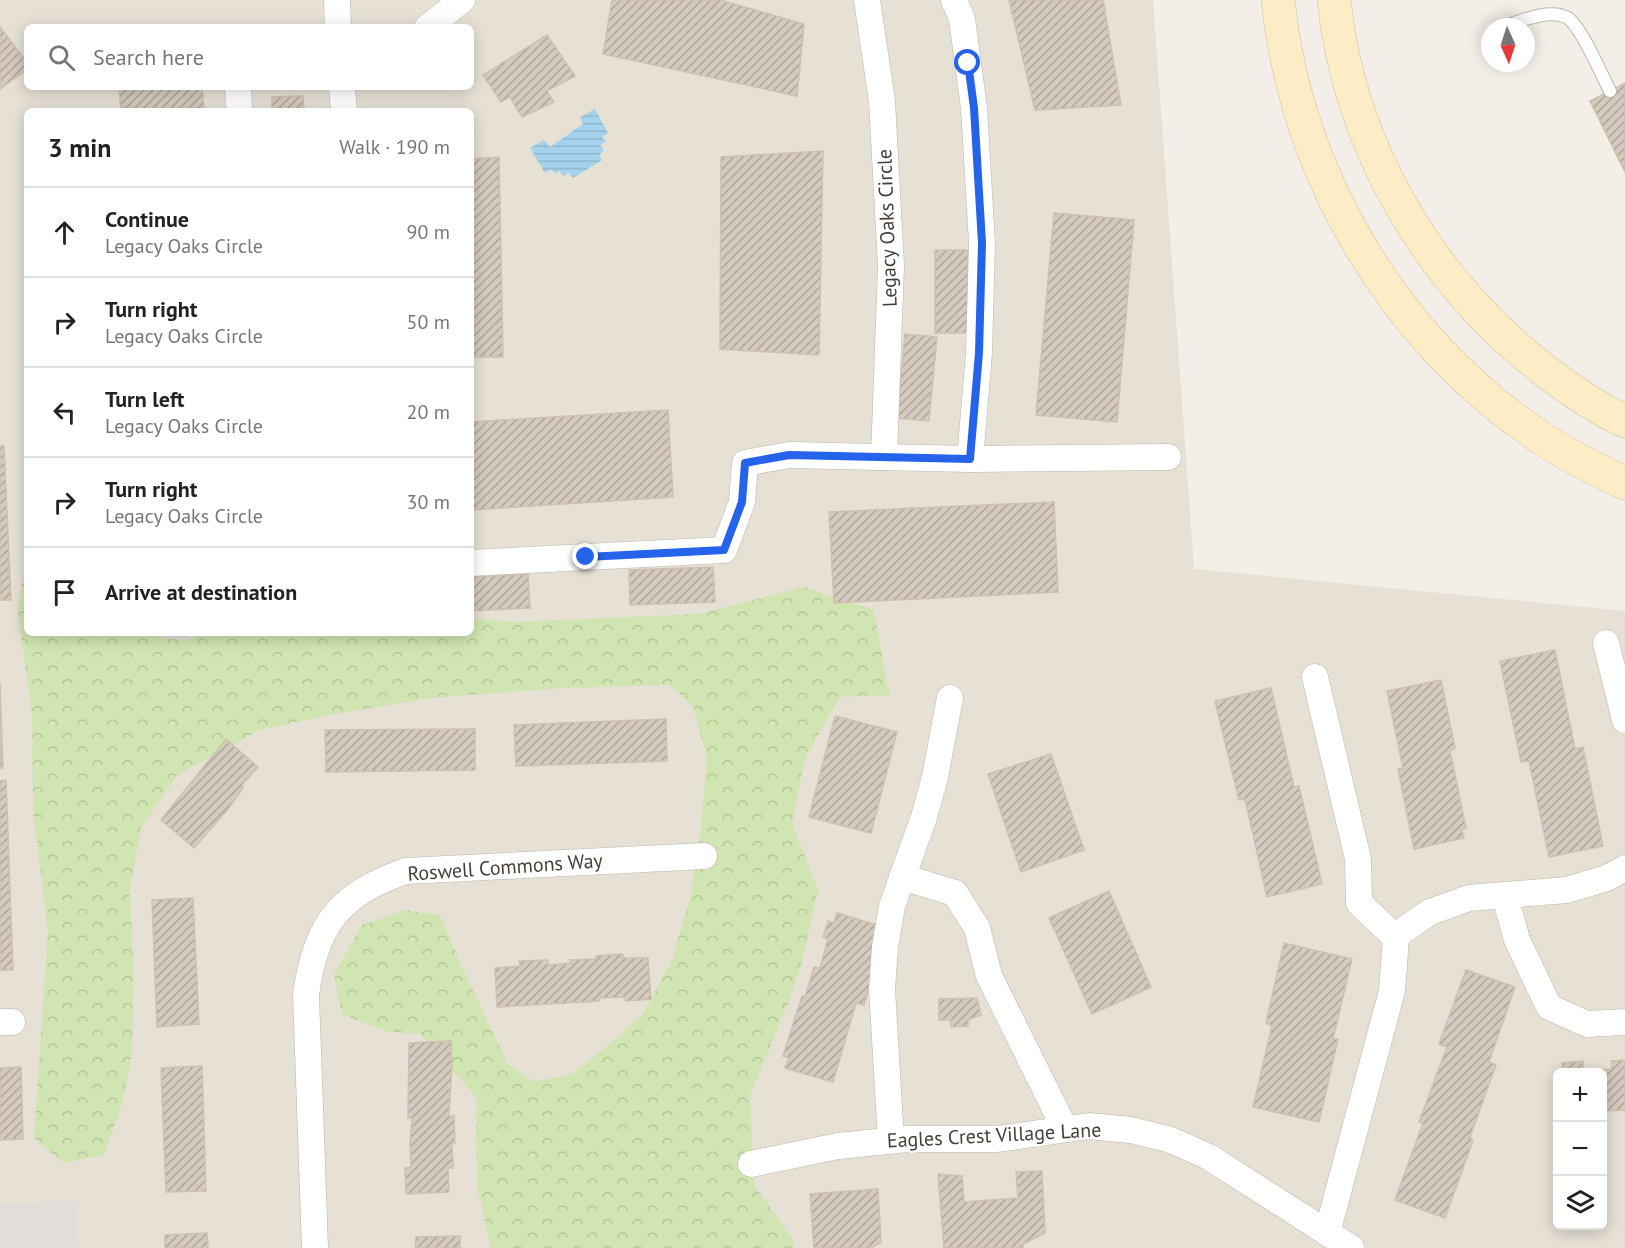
<!DOCTYPE html>
<meta charset="utf-8">
<style>
body{margin:0;font-family:"PT Sans",sans-serif;background:#f6f6f6;color:#222}
.controls{position:absolute;right:18px;bottom:18px;display:grid;overflow:hidden;border-radius:9px;box-shadow:0 3px 15px #0003}
.controls button{width:54px;height:54px;display:grid;place-items:center;padding:0;border:0;border-bottom:2px solid #e0e0e0;background:#fff;color:#222;font:30px sans-serif}
.compass{position:absolute;left:1481px;top:18px;width:54px;height:54px;border-radius:50%;background:#fff;box-shadow:0 3px 15px #0003;rotate:177deg}
.stop{position:absolute;width:18px;height:18px;margin:-14px;border:4px solid #2563eb;border-radius:50%;background:#fff}
.stop.end{background:#2563eb;border-color:#fff;box-shadow:0 2px 6px #0008}
.list{margin:0;padding:0;list-style:none}
h2{display:flex;justify-content:space-between;align-items:center;height:78px;margin:0;padding:0 24px;font-size:26px}
h2 small{font-size:20px;font-weight:400;color:#767676}
.list li{display:grid;grid-template-columns:39px 1fr auto;gap:18px;align-items:center;box-sizing:border-box;height:90px;padding:0 24px;border-top:2px solid #e0e0e0}
.list b{display:block;font-size:22px;white-space:nowrap}
.list p{margin:0;font-size:20px;white-space:nowrap;color:#767676}
.list em{font-size:20px;font-style:normal;color:#767676}
.icon{flex:none;width:33px;height:33px;fill:none;stroke:currentColor;stroke-width:2;stroke-linecap:round;stroke-linejoin:round}
.map{position:relative;flex:none;width:1625px;height:1248px;overflow:hidden}
.search{position:absolute;background:#fff;box-shadow:0 3px 15px #0003;left:24px;top:24px;width:450px;height:66px;display:flex;align-items:center;gap:15px;box-sizing:border-box;padding:0 21px;border-radius:9px;color:#767676;font-size:22px}
.panel{position:absolute;background:#fff;box-shadow:0 3px 15px #0003;left:24px;top:108px;width:450px;height:528px;border-radius:9px}
.map>svg:first-child{display:block}
.residential{fill:#e6e0d5;fill-rule:evenodd}
.industrial{fill:#e2ddd8}
.forest{fill:url(#forest-crowns)}
.water{fill:url(#water-rules)}
.building{fill:url(#building-hatch);stroke:#cec1b0;stroke-width:1.5}
.lines{fill:none;stroke-linecap:round;stroke-linejoin:round}
.lane-casing{stroke:#beb6aa;stroke-width:14}
.street-casing{stroke:#beb6aa;stroke-width:27}
.secondary-casing{stroke:#d1bf98;stroke-width:34}
.lane{stroke:#fff;stroke-width:12}
.street{stroke:#fff;stroke-width:26}
.secondary{stroke:#fcedc7;stroke-width:33}
.route{stroke:#2563eb;stroke-width:8}
.labels{text-anchor:middle;stroke-width:4.5;stroke-linejoin:round;paint-order:stroke}
.street-label{font-size:20px;fill:#453f36;stroke:#fff}
</style>
<div class="map">
<svg width="1625" height="1248" viewBox="0 0 1625 1248">
<defs>
<pattern id="forest-crowns" width="20" height="18" patternUnits="userSpaceOnUse" patternTransform="scale(1.5)"><rect width="20" height="18" fill="#d0e5b1"/><path d="M2 6a3 3 0 1 1 6 0M12 15a3 3 0 1 1 6 0" fill="none" stroke="#b4c699"/></pattern>
<pattern id="water-rules" width="6" height="5" patternUnits="userSpaceOnUse" patternTransform="scale(1.5)"><rect width="6" height="5" fill="#a5d3ed"/><path d="M0 2.5h6" fill="none" stroke="#8fb6cc"/></pattern>
<pattern id="building-hatch" width="6" height="6" patternUnits="userSpaceOnUse" patternTransform="scale(1.5)"><rect width="6" height="6" fill="#d4cabd"/><path d="M-1 1l2-2M0 6l6-6M5 7l2-2" fill="none" stroke="#aea59a"/></pattern>
</defs>
<rect width="100%" height="100%" fill="#f3eee7"/>
<path class="residential" d="M 0,0 L 1153,0 L 1194,569 L 1625,611 L 1625,1248 L 77,1248 L 76,1200 L 0,1205 ZM 27,27 L 471,27 L 471,87 L 27,87 ZM 27,111 L 471,111 L 471,633 L 27,633 ZM 1558,1072 L 1602,1072 L 1602,1226 L 1558,1226 Z"/>
<polygon class="industrial" points="76,1200 77,1248 0,1248 0,1205"/>
<polygon class="forest" points="27,559 27,633 140,633 182,641 210,633 471,633 471,618 512,622 699,614 804,587 874,610 889,695 840,697 805,758 792,823 818,890 802,961 788,1003 750,1095 754,1185 792,1239 795,1248 491,1248 478,1190 476,1133 477,1098 420,1034 385,1031 342,1014 334,975 362,925 405,910 440,915 463,969 507,1063 534,1082 572,1074 611,1043 644,1013 672,959 690,899 701,828 707,759 693,707 670,685 562,688 430,698 325,716 260,730 177,775 141,828 130,888 133,967 132,1053 123,1101 104,1155 64,1163 34,1138 48,931 33,810 32,713 17,607"/>
<polygon class="water" points="595,109 608,133 602,137 606,142 600,145 604,150 599,155 602,160 573,178 569,173 563,176 559,171 555,174 551,169 545,173 530,148 544,140 550,147 583,124 580,117"/>
<g class="building">
<polygon points="612,0 720,0 804,24 797,96 603,54"/>
<polygon points="1009,0 1103,0 1121,105 1035,110"/>
<polygon points="0,27 27,62 27,69 0,89"/>
<polygon points="547,35 575,76 547,91 554,102 522,117 510,97 501,102 483,75"/>
<polygon points="1625,83 1625,172 1590,101"/>
<polygon points="119,87 202,87 204,111 121,111"/>
<polygon points="303,96 304,111 272,111 272,97"/>
<polygon points="823,151 819,355 720,349 721,157"/>
<polygon points="499,157 503,357 471,357 471,159"/>
<polygon points="1054,213 1134,220 1117,422 1036,415"/>
<rect x="935" y="250" width="33" height="83"/>
<polygon points="905,334 937,337 929,421 897,418"/>
<polygon points="668,410 673,497 471,510 471,422"/>
<polygon points="0,446 4,446 11,600 0,600"/>
<polygon points="1054,502 1058,592 834,603 829,512"/>
<polygon points="713,567 715,602 630,605 629,570"/>
<polygon points="528,574 530,608 471,611 471,577"/>
<polygon points="1555,650 1575,749 1583,747 1603,846 1549,857 1529,761 1521,762 1500,661"/>
<polygon points="1441,680 1455,748 1450,751 1466,828 1462,830 1464,838 1414,849 1398,769 1403,768 1387,691"/>
<polygon points="0,683 3,768 0,768"/>
<polygon points="1271,688 1294,787 1299,786 1322,884 1267,897 1245,799 1239,800 1215,701"/>
<polygon points="835,716 897,732 871,833 809,817"/>
<polygon points="666,719 667,761 516,766 514,725"/>
<polygon points="475,729 475,770 326,772 325,730"/>
<polygon points="226,739 258,767 242,785 243,788 228,809 194,848 161,820"/>
<polygon points="1051,754 1084,850 1021,872 988,774"/>
<polygon points="6,780 13,970 0,970 0,781"/>
<polygon points="1109,891 1151,987 1092,1014 1049,918"/>
<polygon points="193,898 199,1024 157,1027 152,900"/>
<polygon points="837,913 887,928 864,1005 856,1003 833,1082 785,1068 789,1058 783,1056 802,996 805,997 814,967 820,968 828,939 823,937 828,921 834,923"/>
<polygon points="1284,943 1352,959 1333,1039 1338,1039 1319,1122 1253,1107 1272,1026 1266,1023"/>
<polygon points="623,954 623,958 648,958 651,999 626,1001 624,997 600,998 599,1001 497,1007 495,968 520,966 519,961 548,960 548,965 571,963 570,960 596,959 596,956"/>
<polygon points="1466,970 1515,987 1489,1062 1496,1065 1470,1137 1473,1141 1445,1218 1395,1200 1423,1123 1419,1122 1447,1047 1439,1044"/>
<polygon points="977,998 981,1015 968,1020 968,1026 951,1027 951,1020 939,1020 939,999"/>
<polygon points="451,1041 452,1065 449,1116 454,1116 455,1143 452,1143 453,1168 448,1168 449,1192 406,1194 405,1168 411,1167 410,1143 412,1118 408,1118 409,1043"/>
<polygon points="1625,1060 1625,1110 1602,1111 1602,1072 1563,1072 1562,1063 1583,1061 1583,1071 1612,1069 1611,1061"/>
<polygon points="202,1066 206,1191 166,1192 161,1068"/>
<polygon points="21,1067 23,1139 0,1140 0,1068"/>
<polygon points="1042,1171 1045,1233 1023,1244 1023,1248 944,1248 938,1174 962,1176 964,1202 1018,1198 1016,1172"/>
<polygon points="878,1189 881,1242 871,1248 814,1248 810,1194"/>
<polygon points="207,1233 208,1248 165,1248 165,1235"/>
<polygon points="460,1236 460,1248 415,1248 416,1237"/>
</g>
<g class="lines">
<defs>
<path id="lane" d="M 1506,26 C 1523,20 1549,9 1566,17 C 1580,23 1602,76 1610,91"/>
<g id="street">
<polyline points="337,0 338,27"/>
<polyline points="867,0 882,101 891,266 884,457"/>
<polyline points="954,0 962,19 974,108 982,243 979,353 970,459"/>
<polyline points="428,27 462,0"/>
<polyline points="238,87 239,111"/>
<polyline points="342,87 344,111"/>
<polyline points="471,563 724,550 742,502 745,463 789,455 970,459 1168,457"/>
<polyline points="1606,643 1625,720"/>
<polyline points="1315,677 1358,859 1359,903 1396,938"/>
<polyline points="902,877 955,893 977,928 989,976 1065,1129"/>
<polyline points="1505,896 1517,940 1549,1007 1587,1024 1625,1022"/>
<polyline points="0,1022 12,1022"/>
<polyline points="891,1140 882,989 885,947 892,906 924,817 935,777 950,698"/>
<polyline points="751,1164 838,1146 907,1139 997,1139 1089,1126 1131,1130 1171,1140 1209,1157 1351,1248"/>
<polyline points="1327,1233 1392,991 1396,938 1401,932 1430,912 1469,898 1567,890 1607,878 1625,868"/>
<path d="M 315,1248 L 306,995 C 315,925 340,893 406,871 L 704,856"/>
</g>
<g id="secondary">
<path d="M 1278,0 C 1296,173 1392,337 1537,435 C 1564,454 1595,469 1625,483"/>
<path d="M 1334,0 C 1349,146 1429,281 1544,370 C 1570,390 1596,408 1625,421"/>
</g>
</defs>
<use href="#lane" class="lane-casing"/>
<use href="#street" class="street-casing"/>
<use href="#secondary" class="secondary-casing"/>
<use href="#lane" class="lane"/>
<use href="#street" class="street"/>
<use href="#secondary" class="secondary"/>
</g>
<g class="lines">
<polyline class="route" points="586,557 724,550 742,502 745,463 789,455 970,459 979,353 982,243 974,108 968,63"/>
</g>
<g class="labels">
<g class="street-label">
<text transform="translate(887 228) rotate(-92)" y="7">Legacy Oaks Circle</text>
<text transform="translate(505 867) rotate(-4)" y="7">Roswell Commons Way</text>
<text transform="translate(994 1135) rotate(-3)" y="7">Eagles Crest Village Lane</text>
</g>
</g>
</svg>
<div class="controls">
<button>+</button>
<button>−</button>
<button><svg class="icon" aria-label="layers" viewBox="0 0 24 24"><path d="M12 4l9 5-9 5-9-5zM3 14l9 5 9-5"/></svg></button>
</div>
<svg class="compass" viewBox="-18 -18 36 36"><path d="M0-13l5 13h-10z" fill="#e53935"/><path d="M0 13l5-13h-10z" fill="#767676"/></svg>
<div class="stop" style="left:968px;top:63px"></div>
<div class="stop end" style="left:586px;top:557px"></div>
<div class="search"><svg class="icon" aria-label="search" viewBox="0 0 24 24"><circle cx="10" cy="10" r="6"/><path d="M15 15l6 6"/></svg>Search here</div>
<section class="panel">
<h2>3 min<small>Walk · 190 m</small></h2>
<ul class="list">
<li><svg class="icon" aria-label="ahead" viewBox="0 0 24 24"><path d="M12 20V5M6 11l6-6 6 6"/></svg><div><b>Continue</b><p>Legacy Oaks Circle</p></div><em>90 m</em></li>
<li><svg class="icon" aria-label="right" viewBox="0 0 24 24"><path d="M7 20v-9h11M14 6l5 5-5 5"/></svg><div><b>Turn right</b><p>Legacy Oaks Circle</p></div><em>50 m</em></li>
<li><svg class="icon" aria-label="left" viewBox="0 0 24 24"><path d="M17 20v-9H6M10 6l-5 5 5 5"/></svg><div><b>Turn left</b><p>Legacy Oaks Circle</p></div><em>20 m</em></li>
<li><svg class="icon" aria-label="right" viewBox="0 0 24 24"><path d="M7 20v-9h11M14 6l5 5-5 5"/></svg><div><b>Turn right</b><p>Legacy Oaks Circle</p></div><em>30 m</em></li>
<li><svg class="icon" aria-label="arrive" viewBox="0 0 24 24"><path d="M6 21V4h12l-3 4 3 4H6"/></svg><div><b>Arrive at destination</b></div></li>
</ul>
</section>
</div>
